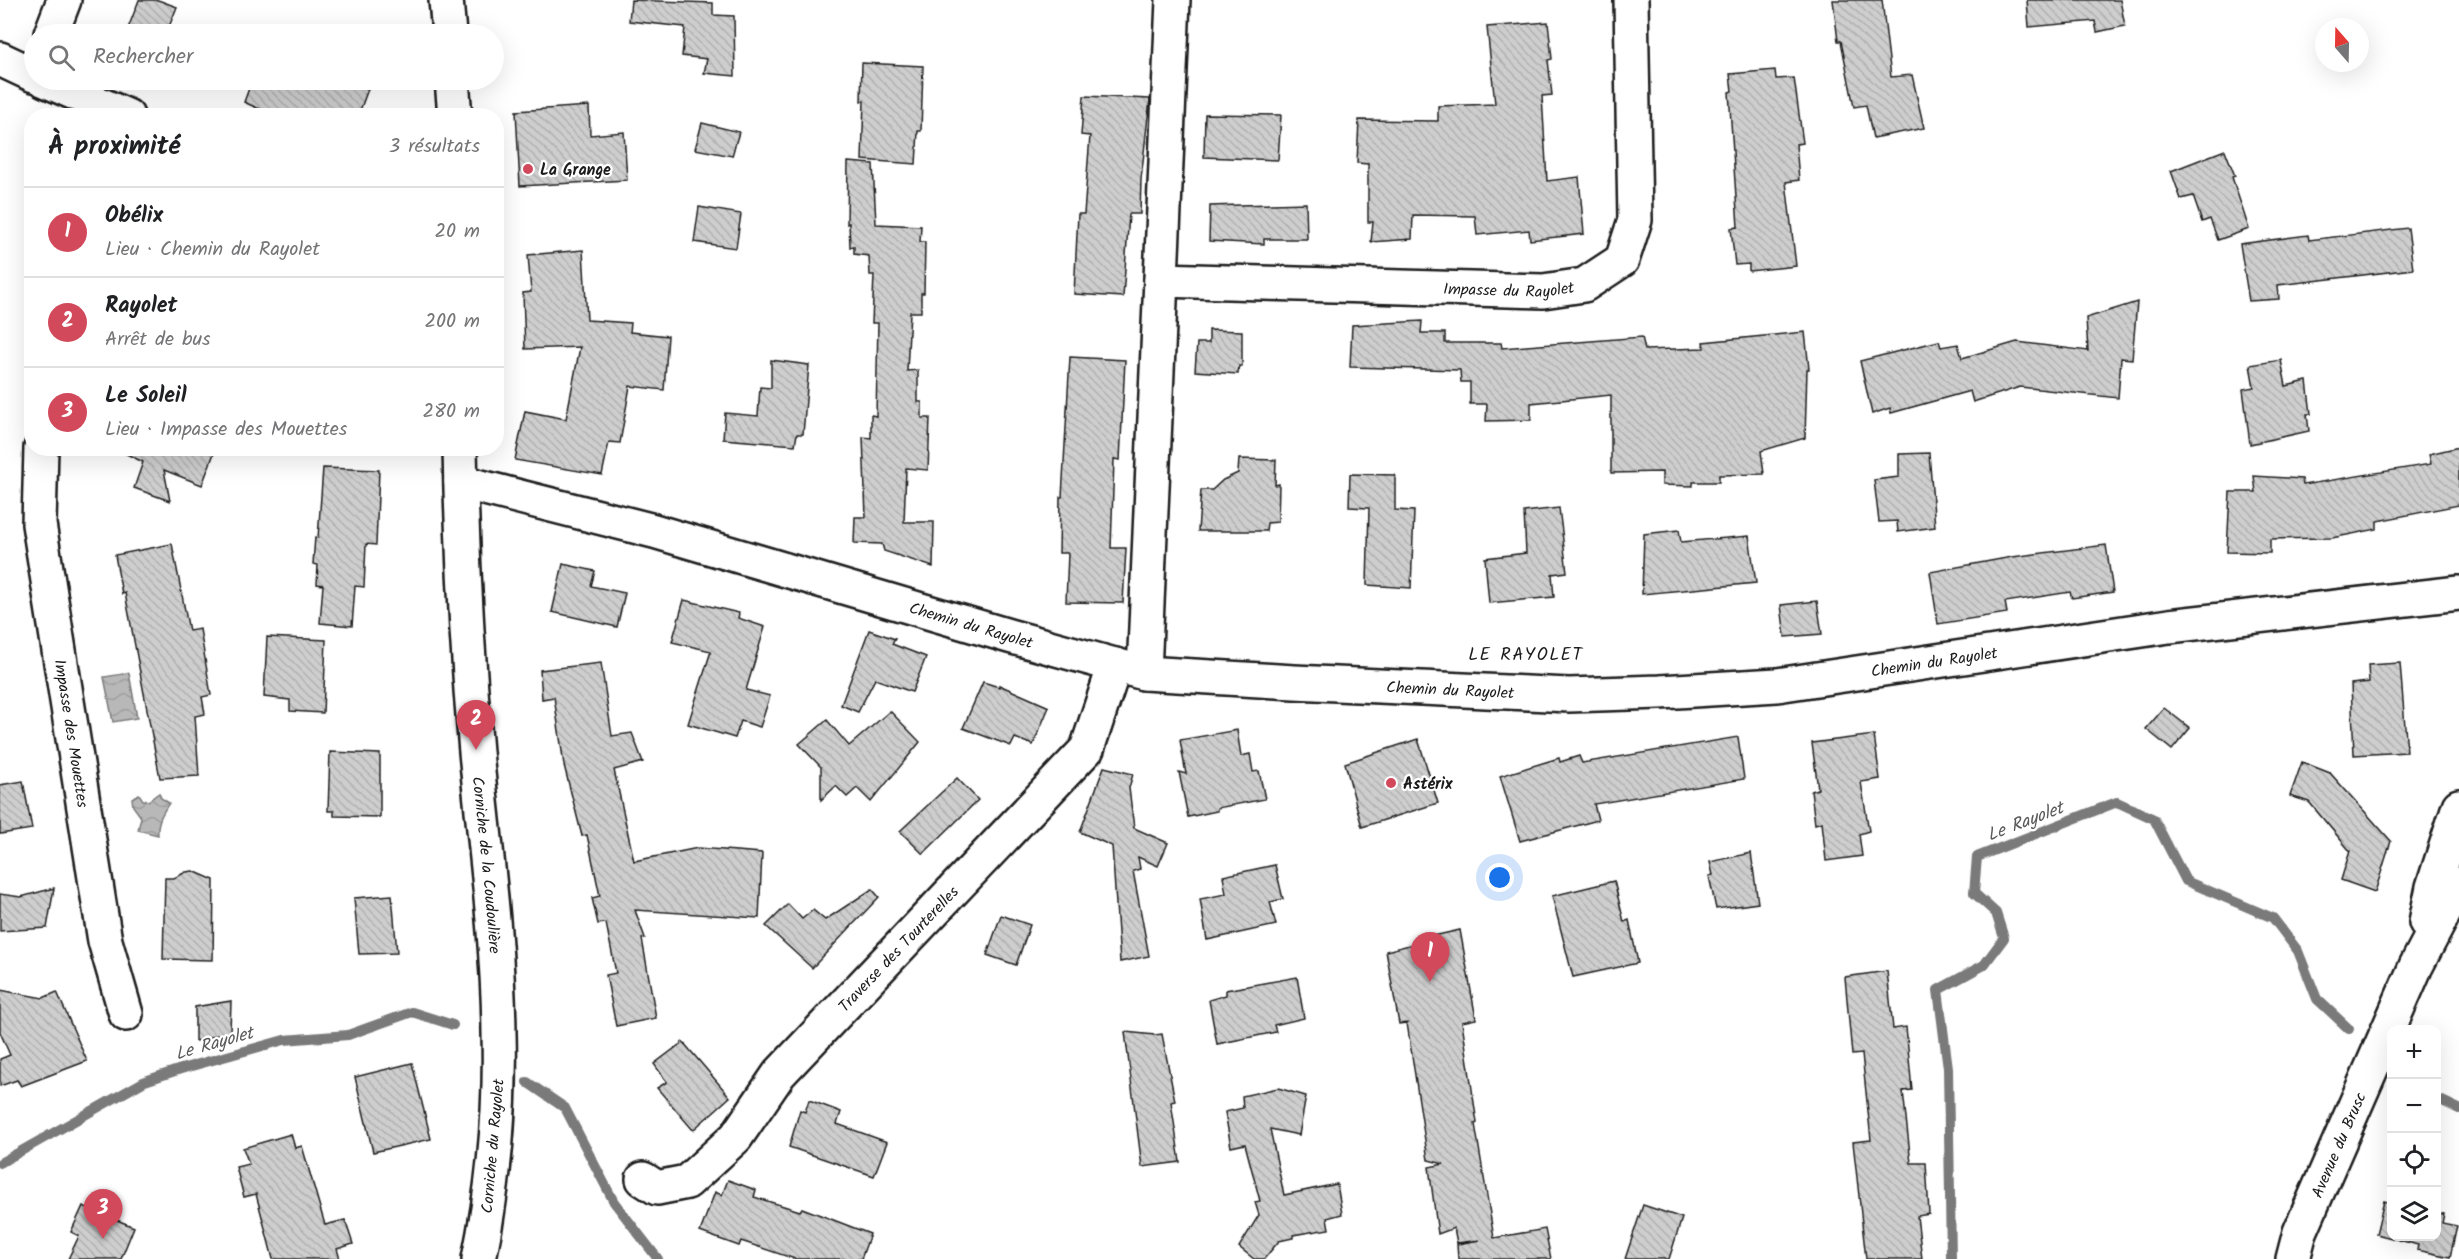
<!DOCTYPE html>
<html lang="fr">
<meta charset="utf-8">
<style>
body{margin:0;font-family:Kalam,sans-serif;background:#f2f2f2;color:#202124}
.controls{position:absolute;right:18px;bottom:18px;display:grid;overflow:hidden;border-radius:12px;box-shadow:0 6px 24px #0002}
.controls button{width:54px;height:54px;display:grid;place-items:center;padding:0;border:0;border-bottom:2px solid #e0e0e0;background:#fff;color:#202124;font:30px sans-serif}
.compass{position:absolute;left:2315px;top:18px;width:54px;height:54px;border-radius:50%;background:#fff;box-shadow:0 6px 24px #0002;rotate:340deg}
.you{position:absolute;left:1500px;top:878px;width:21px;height:21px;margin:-15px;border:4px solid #fff;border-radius:50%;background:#1a73e8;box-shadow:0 0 0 9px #1a73e833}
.badge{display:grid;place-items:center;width:39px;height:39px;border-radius:50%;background:#d1495b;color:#fff;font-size:20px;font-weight:700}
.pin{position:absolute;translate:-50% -50px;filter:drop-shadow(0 2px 3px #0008)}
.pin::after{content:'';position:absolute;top:32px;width:21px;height:18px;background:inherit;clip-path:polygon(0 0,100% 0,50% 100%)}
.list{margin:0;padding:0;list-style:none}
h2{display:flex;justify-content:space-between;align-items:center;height:78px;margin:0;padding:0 24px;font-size:26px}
h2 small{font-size:20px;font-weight:400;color:#757577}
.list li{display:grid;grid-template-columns:39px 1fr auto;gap:18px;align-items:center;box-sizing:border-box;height:90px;padding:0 24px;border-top:2px solid #e0e0e0}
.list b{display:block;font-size:22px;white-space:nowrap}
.list p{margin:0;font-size:20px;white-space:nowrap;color:#757577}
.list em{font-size:20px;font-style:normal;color:#757577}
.icon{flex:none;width:33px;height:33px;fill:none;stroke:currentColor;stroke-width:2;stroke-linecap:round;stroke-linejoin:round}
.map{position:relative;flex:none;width:2459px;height:1259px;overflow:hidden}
.search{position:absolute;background:#fff;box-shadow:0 6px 24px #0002;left:24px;top:24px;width:480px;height:66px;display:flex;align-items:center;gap:15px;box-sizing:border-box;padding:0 21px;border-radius:33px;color:#757577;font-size:22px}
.panel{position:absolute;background:#fff;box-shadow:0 6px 24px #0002;left:24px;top:108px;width:480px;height:348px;border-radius:24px}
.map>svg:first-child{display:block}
.water{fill:url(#water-waves);stroke:#7a7a7a;stroke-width:1.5}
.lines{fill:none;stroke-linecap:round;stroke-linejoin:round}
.stream{stroke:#7a7a7a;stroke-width:10}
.building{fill:url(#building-back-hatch);stroke:#1c1c1c;stroke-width:1.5}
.minor-casing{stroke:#1c1c1c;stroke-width:38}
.major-casing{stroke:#1c1c1c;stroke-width:38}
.minor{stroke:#fff;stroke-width:33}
.major{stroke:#fff;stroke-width:33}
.poi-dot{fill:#d1495b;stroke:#fff;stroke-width:2}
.labels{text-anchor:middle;stroke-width:4.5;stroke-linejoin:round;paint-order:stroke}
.poi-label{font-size:16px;font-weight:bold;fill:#1c1c1c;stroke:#fff;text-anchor:start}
.street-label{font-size:16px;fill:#1c1c1c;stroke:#fff}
.neighbourhood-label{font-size:18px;letter-spacing:1.5px;fill:#1c1c1c;stroke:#fff}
.water-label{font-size:18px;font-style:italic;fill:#5a5a5a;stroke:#fff}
</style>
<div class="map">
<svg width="2459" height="1259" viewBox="0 0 2459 1259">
<defs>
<pattern id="water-waves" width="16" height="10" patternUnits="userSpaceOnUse" patternTransform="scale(1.5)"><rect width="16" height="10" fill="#b8b8b8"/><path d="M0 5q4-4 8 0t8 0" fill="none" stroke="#9e9e9e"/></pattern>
<pattern id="building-back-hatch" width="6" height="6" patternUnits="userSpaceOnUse" patternTransform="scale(1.5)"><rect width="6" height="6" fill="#cecece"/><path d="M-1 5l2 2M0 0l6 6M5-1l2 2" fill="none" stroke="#b0b0b0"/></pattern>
</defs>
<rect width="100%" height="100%" fill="#fff"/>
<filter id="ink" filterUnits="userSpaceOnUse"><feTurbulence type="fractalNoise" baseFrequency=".0167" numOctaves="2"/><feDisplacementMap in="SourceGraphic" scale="12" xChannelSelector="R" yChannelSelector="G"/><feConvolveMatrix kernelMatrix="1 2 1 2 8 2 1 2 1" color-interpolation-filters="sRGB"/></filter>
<g filter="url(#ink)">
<g class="water">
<polygon points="129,673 137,718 113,722 104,677"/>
<path d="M 159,793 L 161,798 L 169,803 C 162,814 157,821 158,835 L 138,830 L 141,817 L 133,806 L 132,798 L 139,794 L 143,800 L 148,801 Z"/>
</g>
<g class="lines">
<g class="stream">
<polyline points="527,1082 565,1108 614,1202 658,1259"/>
<polyline points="2436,1098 2459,1109"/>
<polyline points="0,1163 145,1081 181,1069 284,1040 348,1035 412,1012 453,1025"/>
<polyline points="1951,1259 1948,1068 1938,990 1984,965 2004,938 1996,913 1974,893 1977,857 2117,802 2154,819 2186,881 2273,918 2298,951 2317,999 2349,1029"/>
</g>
</g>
<g class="building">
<polygon points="139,0 158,0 177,7 166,34 134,34 127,31"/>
<polygon points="631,0 713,3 713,15 734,16 735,76 704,73 707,59 682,56 685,27 629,21"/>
<polygon points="1833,0 1882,0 1891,77 1912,75 1924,128 1873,138 1866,105 1854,107 1841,41 1838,41"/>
<polygon points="2027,0 2120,0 2125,26 2097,32 2095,21 2029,27"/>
<polygon points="1548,22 1552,59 1548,60 1552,95 1542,96 1547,181 1579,177 1584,234 1530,240 1529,230 1477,235 1475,216 1413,215 1412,239 1371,242 1373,222 1368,222 1368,164 1357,163 1359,120 1438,121 1438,106 1495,104 1487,27"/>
<polygon points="862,63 923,66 921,131 918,131 916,164 862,160 864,101 861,101"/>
<polygon points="1775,70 1776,79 1794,78 1803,143 1796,144 1799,180 1786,182 1796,266 1749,271 1749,264 1735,265 1731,228 1738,227 1729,92 1732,91 1730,74"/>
<polygon points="252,80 346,80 368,89 358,116 275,116 244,102"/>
<polygon points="1084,96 1150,99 1141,179 1140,214 1129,214 1123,297 1074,294 1078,214 1084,214 1090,136 1081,135"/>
<polygon points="589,106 590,135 624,132 627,180 520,186 516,111"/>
<polygon points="1205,114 1281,115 1278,160 1204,157"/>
<polygon points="702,123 739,132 732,156 695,149"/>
<polygon points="2225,150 2235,176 2232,177 2249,229 2218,240 2210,219 2202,222 2193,196 2181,199 2171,171"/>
<polygon points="848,162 873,164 876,224 921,226 920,242 925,242 924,293 921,293 921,312 910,312 907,371 918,370 918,402 922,402 922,418 930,418 928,470 906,468 904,522 934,522 933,567 884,551 882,544 854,543 855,517 866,517 863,437 871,438 871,415 876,416 878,323 872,323 874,275 870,275 869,256 854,254 854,246 850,247 849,223 847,224"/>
<polygon points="1306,203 1307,239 1264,239 1264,244 1209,241 1210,206"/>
<polygon points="699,207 741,214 736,248 694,242"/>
<polygon points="2408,228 2413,269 2278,285 2279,299 2249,301 2240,244 2308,235 2309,240"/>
<polygon points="583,250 587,320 631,323 630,332 668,336 664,390 630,386 620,443 609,442 602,475 515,460 525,411 566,419 580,347 525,349 523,293 531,292 528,255"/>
<polygon points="2137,302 2132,359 2121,358 2118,398 2020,387 1973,402 1970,391 1891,413 1890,408 1872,414 1860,361 1939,341 1941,347 1958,344 1962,358 2017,342 2088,351 2086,318"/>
<polygon points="1422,321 1421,333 1445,333 1445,343 1501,343 1502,348 1642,337 1645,350 1704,348 1703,342 1805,332 1809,369 1807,369 1805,438 1761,451 1764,474 1719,475 1719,482 1693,482 1693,486 1662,485 1662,472 1611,473 1611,395 1531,403 1531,420 1486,421 1487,404 1470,404 1470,382 1461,382 1460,370 1350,367 1352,325"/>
<polygon points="1209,330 1242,331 1242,366 1239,366 1238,374 1195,371 1197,343 1209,343"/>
<polygon points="1070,357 1125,360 1120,460 1114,459 1111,548 1126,548 1123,603 1066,602 1068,553 1059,553 1060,497 1062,497"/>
<polygon points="771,360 809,365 803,434 797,434 795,445 723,439 725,413 758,416 760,387 771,388"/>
<polygon points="2281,360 2286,386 2307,381 2311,414 2307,414 2309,431 2250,444 2243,389 2254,387 2250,365"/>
<polygon points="2459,447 2459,505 2377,521 2377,529 2332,538 2270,539 2270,553 2227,552 2230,492 2256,492 2254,476 2302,479 2303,485 2431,464 2429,454"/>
<polygon points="114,448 216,448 202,485 164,470 170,501 134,488 143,462"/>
<polygon points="1929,453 1935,527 1898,532 1897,521 1879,522 1874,480 1899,477 1899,454"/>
<polygon points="1239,459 1276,460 1275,485 1279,484 1278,522 1267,523 1266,531 1198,531 1201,490 1212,490 1223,480 1238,473"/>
<polygon points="323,468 379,470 376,545 366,544 364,587 355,586 352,626 320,623 323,585 317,584 318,565 313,564 315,537 318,538"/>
<polygon points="1350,474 1395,475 1395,510 1414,511 1411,588 1367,585 1369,508 1349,507"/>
<polygon points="1559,508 1567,572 1552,574 1554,597 1489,603 1485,558 1526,553 1524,512"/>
<polygon points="1679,530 1681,542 1749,536 1756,583 1642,594 1644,534"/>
<polygon points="172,544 189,631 200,629 211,695 202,697 205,714 195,716 199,776 160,778 125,593 122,594 115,555"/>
<polygon points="2106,545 2113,592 2072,598 2070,592 2005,602 2007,613 1938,624 1930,572 2012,557"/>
<polygon points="563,564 595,571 591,586 625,593 617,627 552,612"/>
<polygon points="684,600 739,613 738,618 765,627 746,690 770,696 760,727 741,721 735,738 688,724 711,651 672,642"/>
<polygon points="1817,601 1822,634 1785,637 1781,605"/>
<polygon points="869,630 895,639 892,644 926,657 912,692 875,679 858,712 841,705"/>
<polygon points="267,637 326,640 323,713 290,711 290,700 264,697"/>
<polygon points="601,663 612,736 632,733 643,762 614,770 634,861 698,848 762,853 759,918 635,910 645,938 642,939 656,1018 616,1026 606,975 616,973 606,923 598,924 592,898 600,896 587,835 582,836 564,765 554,697 542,699 540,670"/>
<polygon points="2400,663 2407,752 2354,755 2351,684 2369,682 2368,665"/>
<polygon points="983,682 999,687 999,685 1049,707 1033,745 1015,738 1011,746 963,728"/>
<polygon points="2164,708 2190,728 2172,750 2146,729"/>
<polygon points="890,711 920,742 871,802 857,788 847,797 836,786 821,800 821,767 799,744 827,720 849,746"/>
<polygon points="1237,730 1241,756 1250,754 1253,772 1259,771 1265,799 1217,808 1217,811 1188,817 1179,772 1186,774 1180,740"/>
<polygon points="1874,735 1880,779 1861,782 1869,831 1859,834 1862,856 1826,861 1822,822 1815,824 1811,791 1818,789 1812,743"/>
<polygon points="1738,737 1744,779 1594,804 1598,820 1520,841 1500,776 1559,758 1560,762 1579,756 1582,763"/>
<polygon points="1418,739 1438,803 1362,827 1345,763"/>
<polygon points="330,752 380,754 380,817 334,816 334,811 328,811"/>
<polygon points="2302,762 2330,773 2391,841 2375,892 2341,880 2350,851 2309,802 2290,796"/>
<polygon points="1104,767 1133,774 1129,788 1134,828 1168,843 1158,866 1138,857 1140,869 1133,871 1149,956 1120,962 1112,846 1080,832"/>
<polygon points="957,778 978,800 923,854 900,831"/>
<polygon points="23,781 32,829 0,834 0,785"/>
<polygon points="1751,853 1758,903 1716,909 1709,876 1713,875 1710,862"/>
<polygon points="1275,865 1283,899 1270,902 1276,925 1207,940 1200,899 1226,894 1223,876"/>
<polygon points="193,871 214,880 213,960 163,959 165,878 174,878 186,872"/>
<polygon points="1614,881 1624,922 1629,920 1638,963 1573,977 1552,896"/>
<polygon points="54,888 47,928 0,931 0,894 21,897"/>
<polygon points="872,889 879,897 812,968 766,926 788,904 802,919 813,910 825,920"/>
<polygon points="392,895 397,953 359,954 354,898"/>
<polygon points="1001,915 1030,925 1016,965 987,955"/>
<polygon points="1460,930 1476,1019 1462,1022 1477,1123 1475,1124 1494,1238 1545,1229 1551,1259 1458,1259 1457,1244 1480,1240 1457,1243 1454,1228 1438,1234 1429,1167 1444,1164 1428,1160 1407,1023 1399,1024 1386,951 1421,942 1420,939"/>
<polygon points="1887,971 1893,1029 1906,1027 1912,1090 1903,1091 1911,1163 1926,1163 1929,1214 1917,1216 1922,1259 1866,1259 1853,1142 1871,1140 1862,1054 1852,1055 1845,977"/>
<polygon points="1297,977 1304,1018 1274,1025 1276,1032 1217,1044 1209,1000 1226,995 1226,990"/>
<polygon points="0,990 43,998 57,992 87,1061 21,1086 17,1080 0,1086 0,1059 10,1055 0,1032"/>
<polygon points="231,1001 230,1032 195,1041 195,1007"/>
<polygon points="1125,1032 1155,1035 1162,1034 1175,1101 1171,1102 1180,1162 1142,1167"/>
<polygon points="683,1042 730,1097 693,1130 657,1088 667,1082 654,1064"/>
<polygon points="412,1063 431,1139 373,1152 355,1077"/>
<polygon points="1278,1088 1306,1096 1299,1135 1270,1129 1284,1195 1337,1184 1342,1214 1327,1218 1329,1229 1293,1235 1293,1238 1279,1241 1264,1259 1254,1259 1239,1247 1259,1215 1255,1202 1260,1201 1245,1144 1231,1147 1225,1112 1243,1108 1242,1096"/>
<polygon points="809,1100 841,1112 837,1124 887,1142 874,1176 789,1147 800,1110 805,1112"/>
<polygon points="291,1134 295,1148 302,1146 325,1225 345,1220 353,1244 337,1249 340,1259 273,1259 256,1194 244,1197 236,1167 249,1164 243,1148"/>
<polygon points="728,1180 756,1190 754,1197 800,1211 802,1208 870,1234 861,1259 795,1259 741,1241 739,1246 700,1232 715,1192 722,1195"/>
<polygon points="2384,1201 2391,1203 2391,1236 2436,1236 2436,1213 2444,1214 2442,1223 2457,1226 2450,1257 2417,1250 2418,1245 2376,1234"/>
<polygon points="1643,1205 1682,1218 1669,1259 1625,1259"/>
<polygon points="83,1206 134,1227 121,1259 68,1259 79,1236 71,1232"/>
</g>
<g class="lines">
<defs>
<g id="minor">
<polyline points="51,34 64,0"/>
<polyline points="0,59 34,75"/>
<polyline points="45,80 127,116"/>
<path id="s1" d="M 1161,280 L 1543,291 L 1584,285 L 1622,260 L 1635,220 L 1631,0"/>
<path id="s2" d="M 41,448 L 39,524 L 105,941 L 126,1014"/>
<path id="s3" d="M 461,482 L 654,531 L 1009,636 L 1144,673 L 1294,682 L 1569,695 L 1660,692 L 1777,685 L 2169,626 L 2459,593"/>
<polyline points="1144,673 1173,0"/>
<polyline points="2426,922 2433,887 2459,806"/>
<path id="s4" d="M 643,1179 L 657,1188 L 687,1182 L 736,1137 L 779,1074 L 1087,749 L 1115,665"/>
<path id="s5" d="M 2293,1259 L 2300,1232 L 2416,966 L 2459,884"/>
</g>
<g id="major">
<polyline points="446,0 449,34"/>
<polyline points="452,80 455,116"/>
<path id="s6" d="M 460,448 C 462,550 467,651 476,752 C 485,846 498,939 499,1033 C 501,1108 494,1186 479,1259"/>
</g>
</defs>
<use href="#minor" class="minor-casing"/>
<use href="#major" class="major-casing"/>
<use href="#minor" class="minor"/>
<use href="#major" class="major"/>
</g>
</g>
<g class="poi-dot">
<circle cx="528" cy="169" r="6"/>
<circle cx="1391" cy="783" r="6"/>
</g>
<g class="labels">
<g class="poi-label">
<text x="540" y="175">La Grange</text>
<text x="1403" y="789">Astérix</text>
</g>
<g class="street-label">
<text dy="6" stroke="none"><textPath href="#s1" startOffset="348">Impasse du Rayolet</textPath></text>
<text dy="6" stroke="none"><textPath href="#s3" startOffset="530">Chemin du Rayolet</textPath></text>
<text dy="6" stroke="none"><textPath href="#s3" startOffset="1502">Chemin du Rayolet</textPath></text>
<text dy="6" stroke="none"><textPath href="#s3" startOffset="1016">Chemin du Rayolet</textPath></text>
<text dy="6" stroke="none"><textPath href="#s2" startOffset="288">Impasse des Mouettes</textPath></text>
<text dy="6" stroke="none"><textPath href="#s6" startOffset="418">Corniche de la Coudoulière</textPath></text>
<text dy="6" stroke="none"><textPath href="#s4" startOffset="363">Traverse des Tourterelles</textPath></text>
<text dy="6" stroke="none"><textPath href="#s5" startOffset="123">Avenue du Brusc</textPath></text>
<text transform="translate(492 1146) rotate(-85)" y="6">Corniche du Rayolet</text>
</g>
<g class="neighbourhood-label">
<text x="1526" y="660">LE RAYOLET</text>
</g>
<g class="water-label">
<text transform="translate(2025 821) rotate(-21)" y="6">Le Rayolet</text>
<text transform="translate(214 1043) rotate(-16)" y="6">Le Rayolet</text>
</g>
</g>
</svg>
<div class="controls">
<button>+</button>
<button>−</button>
<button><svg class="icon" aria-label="locate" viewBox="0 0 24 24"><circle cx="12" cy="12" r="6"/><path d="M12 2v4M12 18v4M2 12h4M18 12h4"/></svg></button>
<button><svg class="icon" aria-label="layers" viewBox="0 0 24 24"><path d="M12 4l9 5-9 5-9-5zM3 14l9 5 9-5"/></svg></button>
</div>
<svg class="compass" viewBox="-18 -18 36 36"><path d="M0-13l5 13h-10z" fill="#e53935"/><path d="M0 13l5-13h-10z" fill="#757577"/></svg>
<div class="you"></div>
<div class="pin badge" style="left:1430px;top:982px">1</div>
<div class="pin badge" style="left:476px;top:750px">2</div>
<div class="pin badge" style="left:103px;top:1239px">3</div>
<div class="search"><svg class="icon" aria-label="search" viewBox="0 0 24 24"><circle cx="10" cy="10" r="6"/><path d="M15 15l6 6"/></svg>Rechercher</div>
<section class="panel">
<h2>À proximité<small>3 résultats</small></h2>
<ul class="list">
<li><span class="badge">1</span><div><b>Obélix</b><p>Lieu · Chemin du Rayolet</p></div><em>20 m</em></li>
<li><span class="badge">2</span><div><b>Rayolet</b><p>Arrêt de bus</p></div><em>200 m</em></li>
<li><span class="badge">3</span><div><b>Le Soleil</b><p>Lieu · Impasse des Mouettes</p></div><em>280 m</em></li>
</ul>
</section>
</div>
